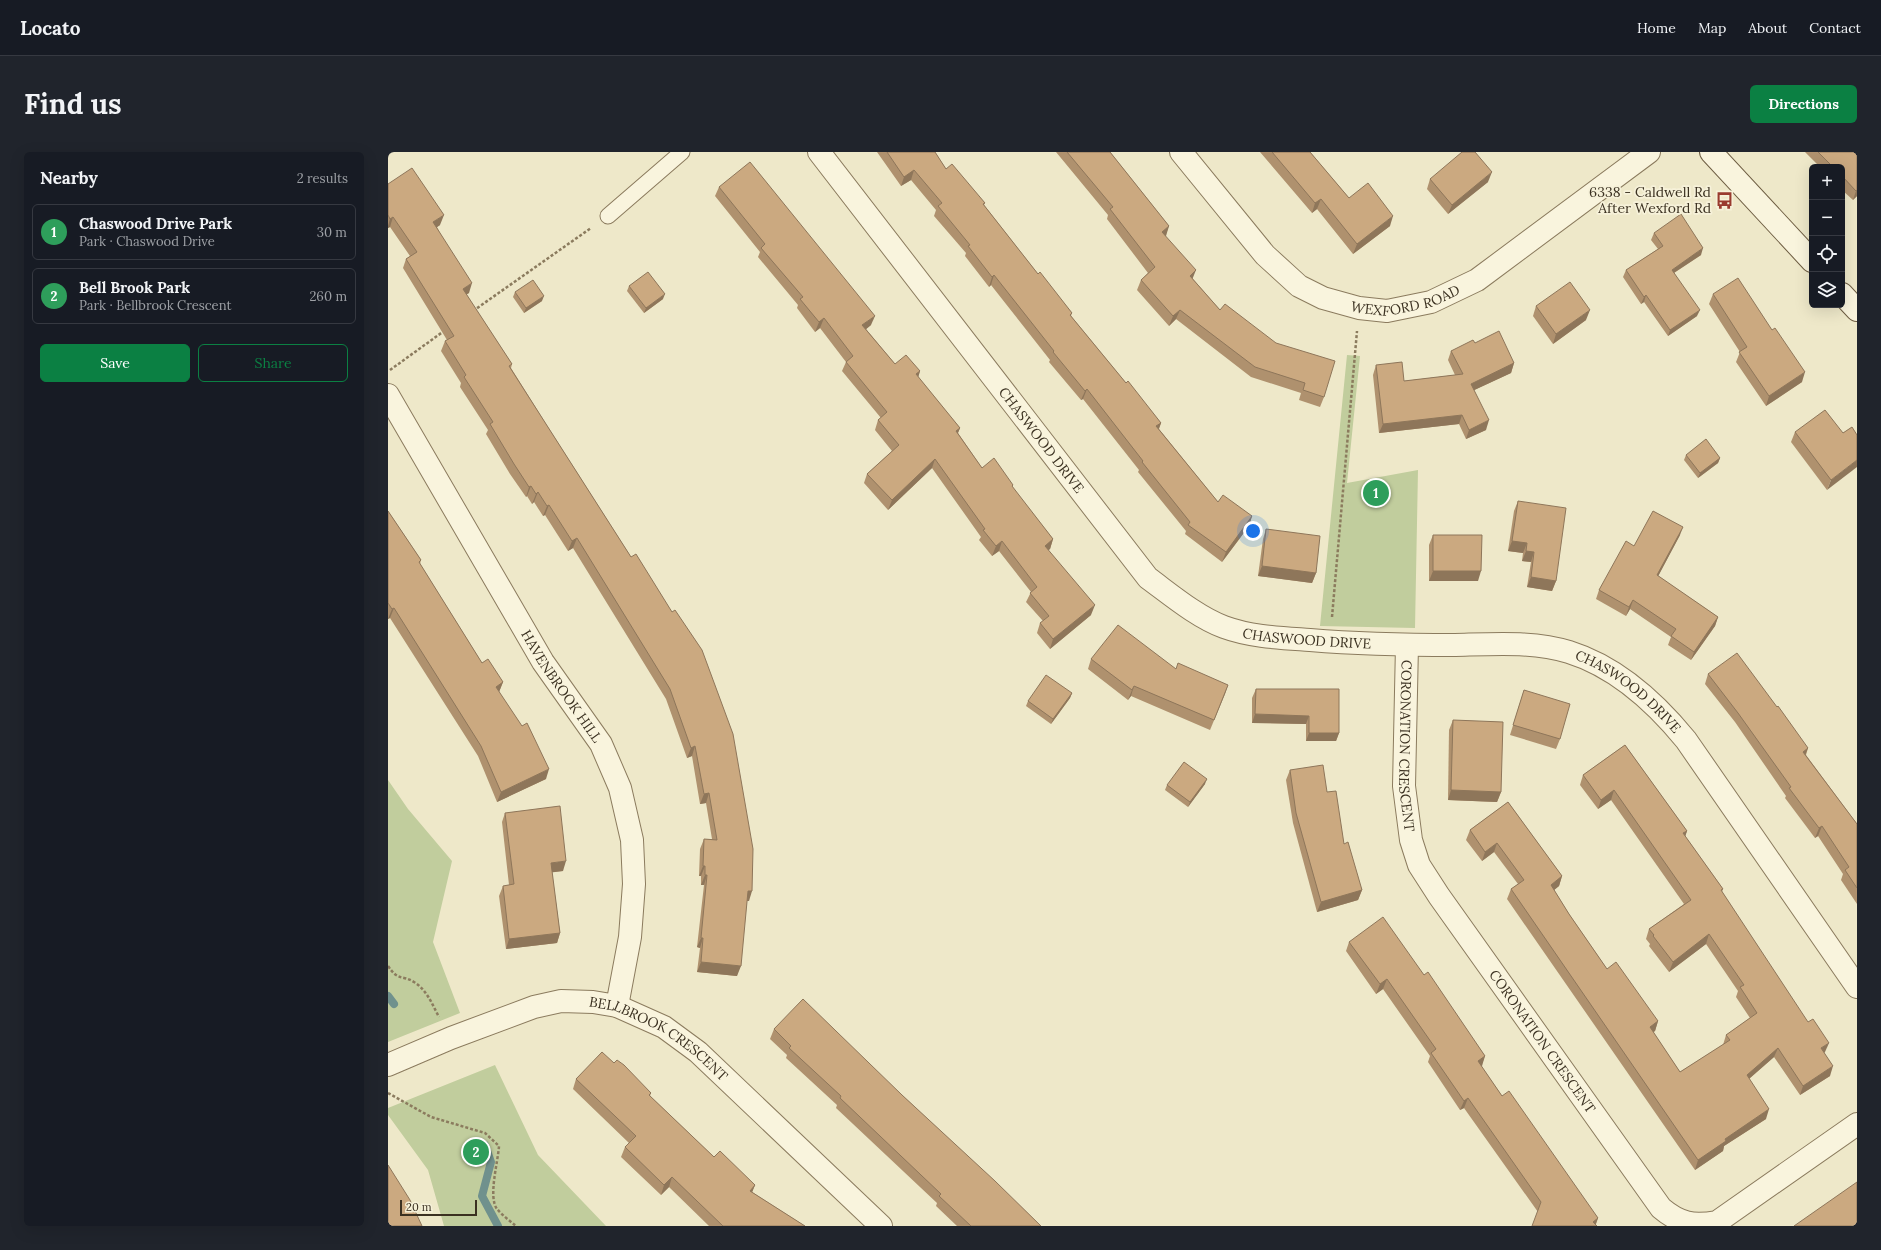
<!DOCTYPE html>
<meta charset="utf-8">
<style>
body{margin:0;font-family:Lora,serif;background:#20242c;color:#f1f3f6}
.controls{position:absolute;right:12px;top:12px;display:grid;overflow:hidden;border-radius:6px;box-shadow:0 4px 16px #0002}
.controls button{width:36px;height:36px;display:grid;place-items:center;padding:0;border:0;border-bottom:1px solid #363941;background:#171b24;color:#f1f3f6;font:20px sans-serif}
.scale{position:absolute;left:12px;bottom:10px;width:77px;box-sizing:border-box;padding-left:4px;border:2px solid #3b3121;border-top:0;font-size:11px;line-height:14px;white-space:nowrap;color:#3b3121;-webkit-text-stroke:3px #f6f1d9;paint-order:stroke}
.you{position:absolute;left:865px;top:379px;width:14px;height:14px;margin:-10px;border:3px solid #fff;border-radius:50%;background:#1a73e8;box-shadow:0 0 0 6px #1a73e833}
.badge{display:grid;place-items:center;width:26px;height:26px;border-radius:50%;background:#0b8043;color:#fff;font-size:13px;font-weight:700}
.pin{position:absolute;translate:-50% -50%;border:2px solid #fff;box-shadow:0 1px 4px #0006}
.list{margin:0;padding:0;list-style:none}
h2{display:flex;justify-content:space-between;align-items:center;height:52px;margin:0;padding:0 16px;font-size:17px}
h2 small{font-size:13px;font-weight:400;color:#9ea1a6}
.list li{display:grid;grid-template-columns:26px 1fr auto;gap:12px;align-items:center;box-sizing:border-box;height:56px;margin:0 8px 8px;padding:0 8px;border:1px solid #363941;border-radius:6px}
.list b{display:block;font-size:15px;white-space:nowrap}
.list p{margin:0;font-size:13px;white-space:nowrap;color:#9ea1a6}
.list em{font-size:13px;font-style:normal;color:#9ea1a6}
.actions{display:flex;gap:8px;padding:12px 16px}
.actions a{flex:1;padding:9px 0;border:1px solid #0b8043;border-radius:6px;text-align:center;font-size:14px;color:#0b8043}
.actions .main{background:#0b8043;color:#fff}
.icon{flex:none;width:22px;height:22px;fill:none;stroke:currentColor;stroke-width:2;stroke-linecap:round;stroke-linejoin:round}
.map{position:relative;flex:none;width:1469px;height:1074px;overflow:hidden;border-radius:6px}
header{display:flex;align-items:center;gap:24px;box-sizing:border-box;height:56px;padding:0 20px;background:#171b24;border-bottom:1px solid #363941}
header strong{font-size:19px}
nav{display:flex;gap:22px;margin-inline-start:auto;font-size:14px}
.intro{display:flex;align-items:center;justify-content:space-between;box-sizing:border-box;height:96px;padding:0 24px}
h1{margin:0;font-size:28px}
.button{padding:10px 18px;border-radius:6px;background:#0b8043;color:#fff;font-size:14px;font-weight:700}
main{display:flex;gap:24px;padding:0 24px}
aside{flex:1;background:#171b24;border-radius:6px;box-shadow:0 4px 16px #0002}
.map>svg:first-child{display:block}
.green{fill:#c1cd9d}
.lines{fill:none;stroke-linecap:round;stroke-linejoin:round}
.stream{stroke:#70918d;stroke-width:8}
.lane-casing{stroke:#8b7b5e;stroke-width:17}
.street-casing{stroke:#8b7b5e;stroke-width:24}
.secondary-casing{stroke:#6d5c41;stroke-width:24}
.path{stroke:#8b7b5e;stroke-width:2.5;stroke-dasharray:3 2;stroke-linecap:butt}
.lane{stroke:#f9f4dd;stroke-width:15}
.street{stroke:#f9f4dd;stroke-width:22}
.secondary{stroke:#f9f4dd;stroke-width:22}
.wall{fill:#af916e}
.shaded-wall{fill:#8e765a}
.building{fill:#cba980;stroke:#8e765a}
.labels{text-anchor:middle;stroke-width:3.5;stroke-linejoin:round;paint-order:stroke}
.poi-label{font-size:14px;fill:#3b3121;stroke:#f6f1d9;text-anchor:end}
.street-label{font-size:14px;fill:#3b3121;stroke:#f6f1d9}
</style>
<header>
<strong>Locato</strong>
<nav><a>Home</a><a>Map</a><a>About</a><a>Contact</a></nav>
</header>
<div class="intro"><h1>Find us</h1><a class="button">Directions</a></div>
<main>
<aside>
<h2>Nearby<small>2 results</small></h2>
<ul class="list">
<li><span class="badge" style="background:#2e9e5b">1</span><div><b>Chaswood Drive Park</b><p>Park · Chaswood Drive</p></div><em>30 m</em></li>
<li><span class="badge" style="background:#2e9e5b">2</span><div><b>Bell Brook Park</b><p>Park · Bellbrook Crescent</p></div><em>260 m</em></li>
</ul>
<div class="actions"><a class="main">Save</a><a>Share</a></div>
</aside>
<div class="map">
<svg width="1469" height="1074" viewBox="0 0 1469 1074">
<rect width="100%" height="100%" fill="#eee8c9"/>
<g class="green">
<polygon points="959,203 972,204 959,331 1030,318 1027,476 932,474"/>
<polygon points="0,628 20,657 64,709 45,790 72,861 0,890"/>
<polygon points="107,913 150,1003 218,1074 56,1074 40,1018 0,963 0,956"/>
</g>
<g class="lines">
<g class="stream">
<polyline points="0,844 6,852"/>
<polyline points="97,993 103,1010 94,1044 110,1074"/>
</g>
<defs>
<polyline id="lane" points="220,64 294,0"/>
<g id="street">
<path id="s1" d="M 431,0 L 760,426 C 782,442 809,465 836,475 C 863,485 894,486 922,488 C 970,492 1019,493 1067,493 C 1105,492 1145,489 1181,500 C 1229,515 1267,550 1298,588 L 1469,835"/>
<path id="s2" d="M 793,0 L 877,103 L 911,134 L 935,146 L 971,156 L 999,159 L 1043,150 L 1089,128 L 1261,0"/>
<path id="s3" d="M 0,243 L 155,510 L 213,592 L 232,636 L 244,688 L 246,732 L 242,785 L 229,854"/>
<path id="s4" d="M 1019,493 L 1016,634 L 1023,688 L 1031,713 L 1051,744 L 1273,1056 C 1292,1072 1305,1074 1329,1070 L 1469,972"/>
<path id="s5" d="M 0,913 L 63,886 L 146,855 L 173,849 L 205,850 L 229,854 L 276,875 L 310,900 L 493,1074"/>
</g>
<g id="secondary">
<polyline points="1323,0 1424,109"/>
<polyline points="1454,142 1469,158"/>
</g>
</defs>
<use href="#lane" class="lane-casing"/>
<use href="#street" class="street-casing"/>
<use href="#secondary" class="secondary-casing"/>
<g class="path">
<polyline points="85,159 203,76"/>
<polyline points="2,218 56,179"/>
<polyline points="944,465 969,179"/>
<path d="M 0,814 C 11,830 13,822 26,830 C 39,838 44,852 51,865"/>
<path d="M 0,941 L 43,965 L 97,981 L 111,994 C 110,1010 100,1045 109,1057 C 114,1063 122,1069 128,1074"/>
</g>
<use href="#lane" class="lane"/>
<use href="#street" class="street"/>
<use href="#secondary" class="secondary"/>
</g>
<g class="wall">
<polygon points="489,0 547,0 558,17 597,51 596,53 650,122 684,161 683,164 738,231 773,271 771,277 830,350 864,364 861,374 834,410 797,382 798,379 750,320 751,318 695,247 693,248 661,210 662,208 603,133 601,135 577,104 578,101 546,64 548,58 523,28 513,34"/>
<polygon points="668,0 722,0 781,74 777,84 805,127 832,158 936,245 932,255 911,248 913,241 863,225 788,167 781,174 749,138 753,128 760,121 719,67 720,63"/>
<polygon points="872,0 922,0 961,46 1002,74 965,102 929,57 924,61"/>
<polygon points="1417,0 1469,0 1469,44 1465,48 1454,38 1454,15 1432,15"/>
<polygon points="1042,27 1100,30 1060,62 1039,37"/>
<polygon points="0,32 52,73 49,75 81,141 78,142 124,212 123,216 158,272 243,405 361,749 359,749 349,824 309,820 312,796 309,795 316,733 313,733 313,724 311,724 312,697 316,687 324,687 318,651 312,652 304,604 299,606 278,547 185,396 180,399 157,363 155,364 146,350 144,352 139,344 138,345 122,322 98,282 100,278 72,235 73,231 53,199 57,189 59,188 15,116 18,107 22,104 2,75 0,76"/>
<polygon points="331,35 483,173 478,177 507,212 532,219 530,225 572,276 570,281 594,316 624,335 665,387 662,397 660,398 703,463 662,497 649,481 652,471 655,469 638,450 643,440 611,399 604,404 591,388 593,385 544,316 500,358 476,331 479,322 504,299 487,278 490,268 493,266 454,219 458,210 432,176 427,180 409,156 410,153 370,105 372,100 327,44"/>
<polygon points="1266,81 1313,103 1286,121 1309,164 1280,184 1256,150 1253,152 1235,125 1238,118 1270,97 1263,88"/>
<polygon points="241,134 275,147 256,161 239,139"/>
<polygon points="127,140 154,149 136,161 125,145"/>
<polygon points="1325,142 1414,230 1378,254 1348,210 1352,200 1321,152"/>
<polygon points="1148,154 1198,168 1165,192 1145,164"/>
<polygon points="1087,191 1126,211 1123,221 1086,238 1098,278 1078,287 1071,272 991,281 985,223 988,213 1016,229 1067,223 1060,208 1063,199"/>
<polygon points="1464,275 1439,338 1403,290 1407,280 1455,281"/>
<polygon points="1298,303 1332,306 1330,311 1310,326 1296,308"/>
<polygon points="1130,349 1168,429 1164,439 1139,435 1143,410 1134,409 1135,401 1120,399 1126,359"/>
<polygon points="0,359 33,408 32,412 94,511 115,530 111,540 158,627 109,650 90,604 2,466 0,467"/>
<polygon points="878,377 928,421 924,431 870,424 875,387"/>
<polygon points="1045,383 1090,429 1041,429 1041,393"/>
<polygon points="1292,383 1270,424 1330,465 1327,474 1303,508 1280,493 1283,485 1242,457 1238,464 1208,447 1211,438 1246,394"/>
<polygon points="703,507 788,517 840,533 822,578 743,544 740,548 700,517"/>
<polygon points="1320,522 1420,596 1418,603 1469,672 1469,752 1453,728 1455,722 1430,684 1427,686 1397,646 1398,644 1347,570 1317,532"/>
<polygon points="868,537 951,537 951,581 948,589 918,589 918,572 864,571 864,546"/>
<polygon points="1136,538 1172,587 1168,597 1122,583"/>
<polygon points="684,541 682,546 663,572 638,554 640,549"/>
<polygon points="1065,568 1113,640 1109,650 1060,648 1061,578"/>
<polygon points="1237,593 1299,679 1297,684 1335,737 1334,740 1437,900 1436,901 1442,924 1412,943 1386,905 1361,927 1378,967 1336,994 1335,999 1307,1018 1119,747 1123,737 1130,732 1106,700 1094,709 1078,688 1082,678 1120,650 1174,724 1171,734 1166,738 1181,762 1219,817 1270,869 1267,879 1265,880 1292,920 1335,893 1338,883 1362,866 1348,845 1350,839 1318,792 1281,820 1261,794 1262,792 1258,787 1261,777 1296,752 1223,648 1210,657 1192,633 1195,623"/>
<polygon points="902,618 956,692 974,738 970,748 929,760 905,671 898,628"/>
<polygon points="817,632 800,655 777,638 779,633"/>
<polygon points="117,661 175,719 164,720 172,781 169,791 118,797 111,744 115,734 121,733 114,670"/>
<polygon points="961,790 1036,823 1097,904 1093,914 1114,944 1210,1066 1208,1072 1150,1060 1076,956 1072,958 1040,910 1042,904 995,837 988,842 958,799"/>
<polygon points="386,877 514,943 653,1074 569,1074 548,1054 549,1051 448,956 449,953 398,906 399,903 382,887"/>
<polygon points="226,911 263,941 262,944 326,1005 367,1033 364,1040 417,1074 321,1074 281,1035 273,1043 233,1005 237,995 241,991 185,937 188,927"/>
</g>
<g class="shaded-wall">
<polygon points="526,18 523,28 513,34 516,25"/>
<polygon points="1104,20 1100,30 1060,62 1064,53"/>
<polygon points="1469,38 1469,44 1465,48 1468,39"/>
<polygon points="933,47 929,57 924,61 927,51"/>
<polygon points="56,63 52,73 42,80 45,70"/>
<polygon points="1005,64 1002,74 965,102 969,92"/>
<polygon points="5,65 2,75 0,76 0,74 2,67"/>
<polygon points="781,74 778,84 770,90 774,80"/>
<polygon points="1315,96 1313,103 1281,124 1284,118"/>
<polygon points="808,118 804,128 802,124"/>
<polygon points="606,123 603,133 601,135 604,125"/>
<polygon points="84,131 81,141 71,147 75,137"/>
<polygon points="277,142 275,147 256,161 258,156"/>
<polygon points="1258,143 1256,150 1253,152 1256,145"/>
<polygon points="156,144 154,149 136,161 138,156"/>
<polygon points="792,158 788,167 781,174 785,164"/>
<polygon points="1202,158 1198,168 1165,192 1168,182"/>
<polygon points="1312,158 1309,164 1280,184 1282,178"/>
<polygon points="487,164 483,173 471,183 474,173"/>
<polygon points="436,166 432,176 427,180 431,170"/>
<polygon points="1126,211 1123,221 1080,241 1083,232"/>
<polygon points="532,219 529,229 528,222"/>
<polygon points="1417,220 1414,230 1378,254 1381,244"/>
<polygon points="699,237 695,247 693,248 697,239"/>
<polygon points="1074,263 1071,272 991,281 995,272"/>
<polygon points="1101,268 1098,278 1078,287 1081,278"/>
<polygon points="773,271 769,281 768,274"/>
<polygon points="572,276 568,285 568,279"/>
<polygon points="1332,306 1330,311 1310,326 1312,321"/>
<polygon points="547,307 544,316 500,358 504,348"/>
<polygon points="1469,308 1469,315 1439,338 1443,328"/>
<polygon points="143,334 139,344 138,345 141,335"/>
<polygon points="150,340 146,350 144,352 148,342"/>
<polygon points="161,353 157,363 155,364 159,354"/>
<polygon points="864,364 861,374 834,410 838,400"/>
<polygon points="1295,375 1292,383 1266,432 1269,423"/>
<polygon points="189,386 185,396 180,399 184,389"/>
<polygon points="665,387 662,397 654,403 657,394"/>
<polygon points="614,389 611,399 604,404 608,394"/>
<polygon points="1124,389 1139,391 1135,401 1120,399"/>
<polygon points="1138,399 1146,400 1143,410 1134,409"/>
<polygon points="874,414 928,421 924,431 870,424"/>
<polygon points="1045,419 1093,419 1090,429 1041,429"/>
<polygon points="1143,425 1168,429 1164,439 1139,435"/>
<polygon points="1245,448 1242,457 1238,464 1241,455"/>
<polygon points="707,453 703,463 662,497 665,487"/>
<polygon points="6,456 2,466 0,467 4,457"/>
<polygon points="1330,465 1327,474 1303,508 1306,500"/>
<polygon points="115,530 111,540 108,535"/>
<polygon points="840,533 837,542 822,578"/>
<polygon points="746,534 743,544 740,548 744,538"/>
<polygon points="684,541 682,546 663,572 665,567"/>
<polygon points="867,562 921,564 918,572 864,571"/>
<polygon points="921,581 951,581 948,589 918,589"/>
<polygon points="307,594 304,604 299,606 303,596"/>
<polygon points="1420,596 1416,606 1415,600"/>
<polygon points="161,617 158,627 109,650 113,640"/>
<polygon points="819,627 817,632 800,655 802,650"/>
<polygon points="1063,638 1113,640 1109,650 1060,648"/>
<polygon points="1226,638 1223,648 1210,657 1213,648"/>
<polygon points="321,641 318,651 312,652 316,642"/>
<polygon points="1434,674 1430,684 1427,686 1431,676"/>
<polygon points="1299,679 1296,688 1295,681"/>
<polygon points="1109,691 1106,700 1094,709 1097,700"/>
<polygon points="178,709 175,719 159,721 163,711"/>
<polygon points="315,714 317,714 313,724 311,724"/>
<polygon points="317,723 319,723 316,733 313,733"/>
<polygon points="1174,724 1171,734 1160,743 1163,733"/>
<polygon points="974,738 970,748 929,760 933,750"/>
<polygon points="360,739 364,739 361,749 357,749"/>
<polygon points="172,781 169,791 118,797 121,787"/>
<polygon points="1321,782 1318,792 1281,820 1285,810"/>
<polygon points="313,786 315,786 312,796 309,795"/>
<polygon points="313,810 353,814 349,824 309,820"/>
<polygon points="999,827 995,837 988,842 992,832"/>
<polygon points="1270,869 1267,879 1258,885 1262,875"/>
<polygon points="1441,891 1437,900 1429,905 1433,896"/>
<polygon points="1390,896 1386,905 1355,932 1359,923"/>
<polygon points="1097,904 1094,914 1086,919 1090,909"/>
<polygon points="1445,914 1442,924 1412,943 1415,934"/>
<polygon points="1080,946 1076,956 1072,958 1076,949"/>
<polygon points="1381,957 1378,967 1336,994 1335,999 1307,1018 1310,1008 1337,987"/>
<polygon points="284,1025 281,1035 273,1043 276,1033"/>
<polygon points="367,1033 363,1043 362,1039"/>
<polygon points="1210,1066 1207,1074 1205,1070"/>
</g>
<g class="building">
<polygon points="499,0 547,0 558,17 564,12 597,51 595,52 650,122 652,120 684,161 682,163 738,231 740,229 773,271 768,274 830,350 835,343 864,364 838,400 800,373 802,370 754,310 755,309 699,237 697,239 665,200 666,199 606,123 604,125 580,94 582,93 550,54 554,51 526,18 516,25"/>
<polygon points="679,0 722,0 781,74 774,80 808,118 802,124 832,158 837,152 888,191 947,209 936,245 915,238 917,231 867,215 792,158 785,164 753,128 767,115 722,57 725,55"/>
<polygon points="884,0 922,0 961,46 980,31 1005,64 969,92 933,47 927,51"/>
<polygon points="1074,0 1087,0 1104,20 1064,53 1042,27"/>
<polygon points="1430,0 1469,0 1469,38 1468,39 1454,24 1454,15 1445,15"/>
<polygon points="362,10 487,164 474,173 507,212 518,203 532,219 528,222 572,276 568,279 594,316 606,306 625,333 624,334 665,387 657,394 707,453 665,487 652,471 661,464 642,441 649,435 614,389 608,394 595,378 597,377 547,307 504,348 479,322 511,293 490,268 499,260 458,210 465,204 436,166 431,170 412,147 415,145 373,96 377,92 331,35"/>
<polygon points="24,16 56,63 45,70 84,131 75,137 124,212 121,214 158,272 243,405 248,402 284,460 287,458 314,498 345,582 365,697 364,739 360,739 353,814 313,810 315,786 313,786 319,723 317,723 317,714 315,714 316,687 329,688 321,641 316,642 307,594 303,596 282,537 189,386 184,389 161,353 159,354 150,340 148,342 143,334 141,335 126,312 102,272 105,270 76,225 78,223 57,189 66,184 18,107 29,100 5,65 2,67 0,63 0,32"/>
<polygon points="1293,62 1315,96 1284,118 1312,158 1282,178 1258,143 1256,145 1238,118 1275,94 1266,81"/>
<polygon points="260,120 277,142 258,156 241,134"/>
<polygon points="1350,126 1384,178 1387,176 1417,220 1381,244 1351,200 1359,195 1325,142"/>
<polygon points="145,128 156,144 138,156 127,140"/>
<polygon points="1182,130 1202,158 1168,182 1148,154"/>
<polygon points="1111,179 1126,211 1083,232 1101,268 1081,278 1074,263 995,272 988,213 1014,210 1016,229 1075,222 1063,199 1085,188 1087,191"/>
<polygon points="1437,258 1455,281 1464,275 1469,283 1469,308 1443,328 1407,280"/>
<polygon points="1318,287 1332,306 1312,321 1298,303"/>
<polygon points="1130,349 1178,356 1168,429 1143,425 1146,400 1138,399 1139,391 1124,389"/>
<polygon points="0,359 33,408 31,410 94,511 100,507 115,530 108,535 134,574 139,571 161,617 113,640 93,594 6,456 4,457 0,451"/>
<polygon points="1265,359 1295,375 1269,423 1330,465 1306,500 1283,484 1288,477 1245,448 1241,455 1211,438 1238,389 1246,394"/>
<polygon points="878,377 932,384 928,421 874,414"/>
<polygon points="1045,383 1094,383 1093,419 1045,419"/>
<polygon points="730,473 788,517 790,511 840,533 826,568 746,534 744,538 703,507"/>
<polygon points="1349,501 1389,555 1390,554 1420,596 1415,600 1469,672 1469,736 1457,718 1461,715 1434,674 1431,676 1401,636 1403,635 1350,561 1320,522"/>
<polygon points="658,523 684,541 665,567 640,549"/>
<polygon points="868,537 951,537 951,581 921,581 921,564 867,562"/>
<polygon points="1136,538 1182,552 1172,587 1125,573"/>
<polygon points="1065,568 1115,570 1113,640 1063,638"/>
<polygon points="1237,593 1299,679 1295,681 1335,737 1333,738 1420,870 1425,867 1441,891 1433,896 1445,914 1415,934 1390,896 1359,923 1381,957 1337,987 1338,989 1310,1008 1123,737 1136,728 1109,691 1097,700 1082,678 1120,650 1174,724 1163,733 1181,762 1219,817 1228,810 1270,869 1262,875 1292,920 1342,888 1338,883 1369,861 1352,835 1356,833 1321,782 1285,810 1265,784 1266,783 1261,777 1303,748 1226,638 1213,648 1195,623"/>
<polygon points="796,610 819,627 802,650 779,633"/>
<polygon points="935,613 939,640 948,639 956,692 960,690 974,738 933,750 908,661 902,618"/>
<polygon points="172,654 178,709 163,711 172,781 121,787 115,734 126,732 117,661"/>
<polygon points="995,765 1036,823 1040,820 1097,904 1090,909 1114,944 1121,939 1210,1066 1205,1070 1209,1074 1144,1074 1153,1050 1080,946 1076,949 1043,901 1048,897 999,827 992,832 961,790"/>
<polygon points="415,847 514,943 607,1029 653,1074 583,1074 551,1044 553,1042 452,946 453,944 401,896 403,894 386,877"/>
<polygon points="214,900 226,911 229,908 236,913 263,941 261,943 326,1005 332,999 367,1033 362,1039 417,1074 335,1074 284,1025 276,1033 237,995 248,984 188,927"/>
<polygon points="0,1013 22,1048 34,1074 0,1074"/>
<polygon points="1469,1030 1469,1074 1406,1074"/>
</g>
<defs>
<symbol id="bus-bare" viewBox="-9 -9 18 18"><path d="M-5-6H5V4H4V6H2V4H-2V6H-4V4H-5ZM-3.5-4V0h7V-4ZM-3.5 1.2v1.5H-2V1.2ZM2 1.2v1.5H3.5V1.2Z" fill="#993b2f" stroke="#f6f1d9" stroke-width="2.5" paint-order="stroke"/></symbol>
</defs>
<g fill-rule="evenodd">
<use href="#bus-bare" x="1324" y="36" width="25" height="25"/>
</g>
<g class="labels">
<g class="poi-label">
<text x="1323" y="45">6338 - Caldwell Rd<tspan x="1323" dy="16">After Wexford Rd</tspan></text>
</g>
<g class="street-label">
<text dy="5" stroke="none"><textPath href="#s2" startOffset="291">WEXFORD ROAD</textPath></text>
<text dy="5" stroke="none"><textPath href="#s1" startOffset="364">CHASWOOD DRIVE</textPath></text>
<text dy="5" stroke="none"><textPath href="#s1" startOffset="713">CHASWOOD DRIVE</textPath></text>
<text dy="5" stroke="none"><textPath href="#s3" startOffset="339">HAVENBROOK HILL</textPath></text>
<text dy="5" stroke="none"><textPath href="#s1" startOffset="1048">CHASWOOD DRIVE</textPath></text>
<text dy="5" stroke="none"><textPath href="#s4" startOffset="101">CORONATION CRESCENT</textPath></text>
<text dy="5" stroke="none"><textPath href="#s4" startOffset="437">CORONATION CRESCENT</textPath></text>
<text dy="5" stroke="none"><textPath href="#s5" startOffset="293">BELLBROOK CRESCENT</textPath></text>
</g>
</g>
</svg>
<div class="controls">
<button>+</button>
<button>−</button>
<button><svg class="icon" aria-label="locate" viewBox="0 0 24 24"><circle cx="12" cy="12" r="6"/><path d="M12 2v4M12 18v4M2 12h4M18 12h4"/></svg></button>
<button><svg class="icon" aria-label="layers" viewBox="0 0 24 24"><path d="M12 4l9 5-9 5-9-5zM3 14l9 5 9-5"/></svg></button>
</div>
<div class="scale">20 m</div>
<div class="you"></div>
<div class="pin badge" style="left:988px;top:341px;background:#2e9e5b">1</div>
<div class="pin badge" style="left:88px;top:1000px;background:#2e9e5b">2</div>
</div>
</main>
